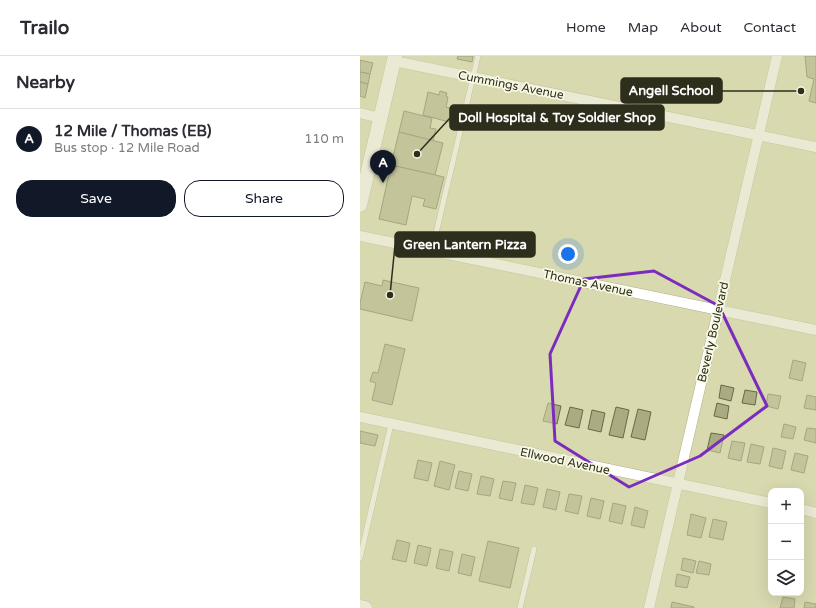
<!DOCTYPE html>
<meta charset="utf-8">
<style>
body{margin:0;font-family:"Varela Round",sans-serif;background:#f2f2f3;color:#2b2b33}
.controls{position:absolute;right:12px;bottom:12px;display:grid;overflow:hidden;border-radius:8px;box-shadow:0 4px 16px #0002}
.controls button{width:36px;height:36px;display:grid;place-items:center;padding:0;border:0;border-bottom:1px solid #e1e1e2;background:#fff;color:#2b2b33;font:20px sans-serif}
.you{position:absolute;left:208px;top:198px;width:14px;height:14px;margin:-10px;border:3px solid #fff;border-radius:50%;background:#1a73e8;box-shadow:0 0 0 6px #1a73e833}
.badge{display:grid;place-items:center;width:26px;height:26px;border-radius:50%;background:#111827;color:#fff;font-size:13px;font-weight:700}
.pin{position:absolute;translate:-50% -33px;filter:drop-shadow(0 1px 2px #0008)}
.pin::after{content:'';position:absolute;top:21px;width:14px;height:12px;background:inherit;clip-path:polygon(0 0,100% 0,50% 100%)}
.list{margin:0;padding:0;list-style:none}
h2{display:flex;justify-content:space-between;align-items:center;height:52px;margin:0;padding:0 16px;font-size:17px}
h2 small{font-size:13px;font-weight:400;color:#7c7c81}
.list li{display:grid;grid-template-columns:26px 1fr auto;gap:12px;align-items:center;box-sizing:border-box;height:60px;padding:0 16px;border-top:1px solid #e1e1e2}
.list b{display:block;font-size:15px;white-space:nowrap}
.list p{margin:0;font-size:13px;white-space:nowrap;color:#7c7c81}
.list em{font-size:13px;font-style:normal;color:#7c7c81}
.actions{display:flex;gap:8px;padding:12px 16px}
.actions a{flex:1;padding:9px 0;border:1px solid #111827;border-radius:16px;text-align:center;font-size:14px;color:#111827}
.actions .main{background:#111827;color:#fff}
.icon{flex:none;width:22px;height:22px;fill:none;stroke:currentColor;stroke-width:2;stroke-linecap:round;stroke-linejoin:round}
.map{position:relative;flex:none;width:456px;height:552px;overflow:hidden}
header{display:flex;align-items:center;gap:24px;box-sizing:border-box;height:56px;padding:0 20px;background:#fff;border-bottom:1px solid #e1e1e2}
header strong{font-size:19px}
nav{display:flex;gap:22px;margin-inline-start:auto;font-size:14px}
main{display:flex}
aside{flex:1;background:#fff}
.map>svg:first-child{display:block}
.building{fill:#abab82;stroke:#686842}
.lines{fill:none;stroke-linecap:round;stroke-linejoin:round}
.service-casing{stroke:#afaf86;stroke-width:6}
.minor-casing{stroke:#afaf86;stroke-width:11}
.secondary-casing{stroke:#afaf86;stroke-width:15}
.service{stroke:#fff;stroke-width:5}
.minor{stroke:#fff;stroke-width:10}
.secondary{stroke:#fff;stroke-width:14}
.marked{fill:none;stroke:#7b2cbf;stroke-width:3;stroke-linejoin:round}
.labels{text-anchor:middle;stroke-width:3.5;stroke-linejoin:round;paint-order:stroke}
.street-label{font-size:12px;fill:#2e2e1d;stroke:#f8f9e4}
.leader{fill:none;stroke:#2e2e1d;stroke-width:1.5}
.callout-dot{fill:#2e2e1d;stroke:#f8f9e4;stroke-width:1.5}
.callout{fill:#2e2e1d;stroke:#2e2e1d;stroke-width:1.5}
.callout-label{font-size:13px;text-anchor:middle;font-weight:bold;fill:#fff}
</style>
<header>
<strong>Trailo</strong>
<nav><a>Home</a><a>Map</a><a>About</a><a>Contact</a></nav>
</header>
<main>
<aside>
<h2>Nearby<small></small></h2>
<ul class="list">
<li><span class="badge">A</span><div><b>12 Mile / Thomas (EB)</b><p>Bus stop · 12 Mile Road</p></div><em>110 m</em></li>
</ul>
<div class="actions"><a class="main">Save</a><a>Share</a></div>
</aside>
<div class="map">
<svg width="456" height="552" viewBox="0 0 456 552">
<rect width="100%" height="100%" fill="#d9d9b0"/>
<g class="building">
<polygon points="98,0 113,0 112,6 97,3"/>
<polygon points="445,0 456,0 456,47 449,45 454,23 447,21"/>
<polygon points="0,4 13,7 10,18 0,16"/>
<polygon points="0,16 10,18 8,28 0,26"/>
<polygon points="0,26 8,28 5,42 0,40"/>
<polygon points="80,35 87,37 86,40 88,41 86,51 92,53 89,66 63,59 68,36 79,39"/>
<polygon points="44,55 72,62 70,72 76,73 73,85 39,76"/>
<polygon points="39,76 83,87 75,119 31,109"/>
<polygon points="31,109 84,121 76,153 63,150 65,143 52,140 46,169 19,163"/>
<polygon points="23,224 59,232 52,265 0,253 0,247 5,226 22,230"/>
<polygon points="25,288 45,293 32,349 12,344 16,327 10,325 13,316 18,317"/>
<polygon points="433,304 446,307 442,325 429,322"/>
<polygon points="361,329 374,332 371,345 359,342"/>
<polygon points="385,334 397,336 395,349 382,347"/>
<polygon points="408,338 421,340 418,353 406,350"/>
<polygon points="447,339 456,341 456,354 444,352"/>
<polygon points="188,347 201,350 197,368 183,365"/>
<polygon points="357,347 369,350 367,363 354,360"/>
<polygon points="210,351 223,354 219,372 205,369"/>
<polygon points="256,351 269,354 263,382 249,379"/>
<polygon points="278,353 291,356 285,384 271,381"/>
<polygon points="232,354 245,357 241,376 228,373"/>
<polygon points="424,368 436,371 433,383 421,381"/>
<polygon points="447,372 456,373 456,387 444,384"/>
<polygon points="0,375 18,379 15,390 0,387"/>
<polygon points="351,377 364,379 360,397 347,394"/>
<polygon points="372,385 385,387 381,405 368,402"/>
<polygon points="391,388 404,391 400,408 387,406"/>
<polygon points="413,392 426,395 422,413 409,410"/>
<polygon points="435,397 448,400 444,417 431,414"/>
<polygon points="58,404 72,407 68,425 54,422"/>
<polygon points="80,405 95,409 89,434 74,430"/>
<polygon points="99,415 112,418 108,435 95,432"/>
<polygon points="121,420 134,423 130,440 117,438"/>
<polygon points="143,425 156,427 152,445 139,442"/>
<polygon points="165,429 178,432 174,449 161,447"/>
<polygon points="187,433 200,436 196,454 183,451"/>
<polygon points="209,438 222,440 218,458 205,455"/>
<polygon points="231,442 244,445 240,463 227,460"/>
<polygon points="253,447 266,450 262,468 249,465"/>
<polygon points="275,451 288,455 284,472 271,469"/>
<polygon points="331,458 346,462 341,482 327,479"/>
<polygon points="353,463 367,466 363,484 349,481"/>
<polygon points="37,484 50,487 46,506 32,503"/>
<polygon points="128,485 159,492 150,532 119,525"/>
<polygon points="58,489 71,492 67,510 54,507"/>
<polygon points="80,493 93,496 89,515 76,512"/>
<polygon points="102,498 115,501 111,520 98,517"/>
<polygon points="323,502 336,505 333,517 321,514"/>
<polygon points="339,505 351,508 349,519 336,517"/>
<polygon points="317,518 330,521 327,532 315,530"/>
<polygon points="423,541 435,543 434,552 420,552"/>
<polygon points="312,546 334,551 334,552 311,552"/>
<polygon points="445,546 456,548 456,552 444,552"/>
</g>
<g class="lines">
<defs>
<g id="service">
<polyline points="72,194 118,0"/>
<polyline points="0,502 31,368"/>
<polyline points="160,552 174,493"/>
</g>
<g id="minor">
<polyline points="34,5 456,91"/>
<polyline points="0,57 21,62"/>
<polyline points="0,180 456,274"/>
<polyline points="0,361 411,447"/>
<polyline points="441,453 456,457"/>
<polyline points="289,552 417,0"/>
</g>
<g id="secondary">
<polyline points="0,149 35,0"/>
<polyline points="0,551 5,552"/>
</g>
</defs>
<use href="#service" class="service-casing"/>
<use href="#minor" class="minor-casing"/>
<use href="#secondary" class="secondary-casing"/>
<use href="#service" class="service"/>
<use href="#minor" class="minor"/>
<use href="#secondary" class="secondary"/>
</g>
<path d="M0 0H456V552H0ZM 294,215 L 359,250 L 407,350 L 340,400 L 269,431 L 195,385 L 190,298 L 224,223 Z" fill="#d9d9b0" fill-opacity=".55" fill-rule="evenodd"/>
<path class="marked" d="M 294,215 L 359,250 L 407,350 L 340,400 L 269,431 L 195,385 L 190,298 L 224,223 Z"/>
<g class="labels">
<g class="street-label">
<text transform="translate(151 29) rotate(11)" y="4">Cummings Avenue</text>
<text transform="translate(228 227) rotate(12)" y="4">Thomas Avenue</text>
<text transform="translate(353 276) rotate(-77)" y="4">Beverly Boulevard</text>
<text transform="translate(205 405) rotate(12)" y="4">Ellwood Avenue</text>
</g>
</g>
<path class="leader" d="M441 35L362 35M57 98L90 62M30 239L35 189"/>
<g class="callout-dot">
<circle cx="441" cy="35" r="4"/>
<circle cx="57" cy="98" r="4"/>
<circle cx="30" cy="239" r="4"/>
</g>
<g class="callout">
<rect x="261" y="22" width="101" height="25" rx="4"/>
<rect x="90" y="49" width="214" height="25" rx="4"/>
<rect x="35" y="176" width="140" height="25" rx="4"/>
</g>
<g class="callout-label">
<text x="311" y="39">Angell School</text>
<text x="197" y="66">Doll Hospital &amp; Toy Soldier Shop</text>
<text x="105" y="193">Green Lantern Pizza</text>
</g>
</svg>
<div class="controls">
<button>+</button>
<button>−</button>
<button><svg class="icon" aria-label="layers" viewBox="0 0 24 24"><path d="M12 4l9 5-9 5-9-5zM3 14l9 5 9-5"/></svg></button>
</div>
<div class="you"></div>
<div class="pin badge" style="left:23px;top:127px">A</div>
</div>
</main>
